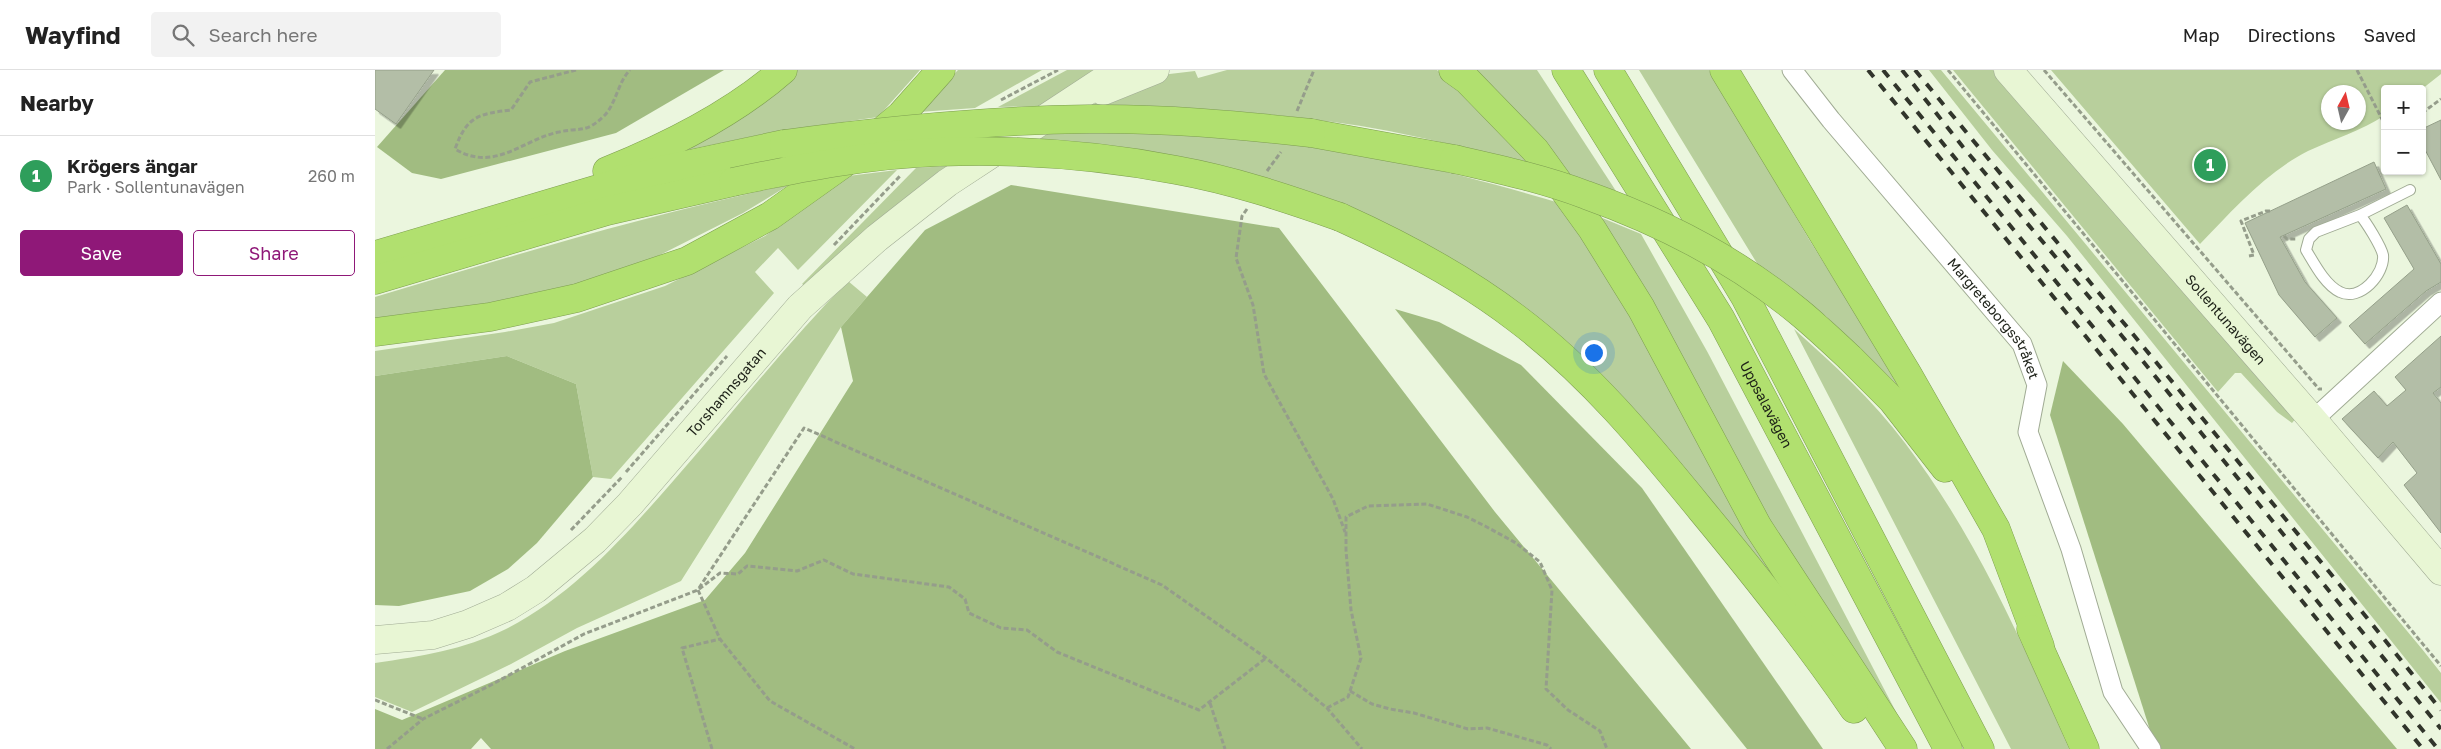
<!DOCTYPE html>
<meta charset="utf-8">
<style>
body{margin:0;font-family:"Golos Text",sans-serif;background:#f2f2f2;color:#222}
.controls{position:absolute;right:15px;top:15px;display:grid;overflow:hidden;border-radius:5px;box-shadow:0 1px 4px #0004}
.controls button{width:45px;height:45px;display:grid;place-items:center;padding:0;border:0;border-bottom:1px solid #e0e0e0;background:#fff;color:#222;font:25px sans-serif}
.compass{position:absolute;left:1946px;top:15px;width:45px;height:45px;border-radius:50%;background:#fff;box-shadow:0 1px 4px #0004;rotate:8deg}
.you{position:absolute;left:1218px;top:282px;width:18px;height:18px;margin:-12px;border:4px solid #fff;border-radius:50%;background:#1a73e8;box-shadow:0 0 0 8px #1a73e833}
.badge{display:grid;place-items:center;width:32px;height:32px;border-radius:50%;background:#8f1878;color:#fff;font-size:16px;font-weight:700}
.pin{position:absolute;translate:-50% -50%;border:2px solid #fff;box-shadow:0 1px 5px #0006}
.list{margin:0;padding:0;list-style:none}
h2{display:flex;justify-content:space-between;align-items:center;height:65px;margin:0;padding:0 20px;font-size:21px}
h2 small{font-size:16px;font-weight:400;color:#767676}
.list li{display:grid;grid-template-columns:32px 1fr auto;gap:15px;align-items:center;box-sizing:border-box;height:80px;padding:0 20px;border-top:1px solid #e0e0e0}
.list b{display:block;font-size:19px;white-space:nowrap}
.list p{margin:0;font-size:16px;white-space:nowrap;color:#767676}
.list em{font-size:16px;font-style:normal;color:#767676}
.actions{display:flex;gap:10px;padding:15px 20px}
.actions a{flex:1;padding:11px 0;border:1px solid #8f1878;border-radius:5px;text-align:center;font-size:18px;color:#8f1878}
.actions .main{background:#8f1878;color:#fff}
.icon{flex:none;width:28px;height:28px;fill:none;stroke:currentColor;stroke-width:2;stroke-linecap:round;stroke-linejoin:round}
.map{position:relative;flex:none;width:2066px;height:679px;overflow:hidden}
header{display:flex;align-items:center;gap:30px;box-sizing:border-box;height:70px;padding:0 25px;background:#fff;border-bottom:1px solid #e0e0e0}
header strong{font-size:24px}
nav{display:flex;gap:28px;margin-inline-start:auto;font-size:18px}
.search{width:350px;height:45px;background:#f2f2f2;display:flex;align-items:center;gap:12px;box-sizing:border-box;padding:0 18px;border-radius:5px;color:#767676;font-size:19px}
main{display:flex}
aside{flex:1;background:#fff}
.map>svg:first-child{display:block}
.green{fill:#b8cf9c;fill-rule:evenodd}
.forest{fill:#a1bc81}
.building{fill:#b3bea7;stroke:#95a08a;filter:url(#shadow)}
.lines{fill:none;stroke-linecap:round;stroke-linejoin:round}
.lane-casing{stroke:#a0ab94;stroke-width:12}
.street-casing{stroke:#a0ab94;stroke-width:21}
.secondary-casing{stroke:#a0ab94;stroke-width:29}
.highway-casing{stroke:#7d9d50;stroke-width:29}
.path{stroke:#959d8b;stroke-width:3;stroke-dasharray:5 2.5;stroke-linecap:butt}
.lane{stroke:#fff;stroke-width:10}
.street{stroke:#fff;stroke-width:19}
.secondary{stroke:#e8f6d4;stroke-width:28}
.highway{stroke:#b1e06f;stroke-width:28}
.rail{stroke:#31352b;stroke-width:4;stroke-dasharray:9 9;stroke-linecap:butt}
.highway-bridge-casing{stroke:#7d9d50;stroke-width:29;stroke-linecap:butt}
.highway-bridge{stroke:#b1e06f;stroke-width:28}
.labels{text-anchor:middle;stroke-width:4;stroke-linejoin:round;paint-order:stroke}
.street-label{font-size:14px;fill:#1c2017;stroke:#fff}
</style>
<header>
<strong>Wayfind</strong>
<div class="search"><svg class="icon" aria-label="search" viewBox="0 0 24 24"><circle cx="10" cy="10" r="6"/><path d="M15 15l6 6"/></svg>Search here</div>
<nav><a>Map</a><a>Directions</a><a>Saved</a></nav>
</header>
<main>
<aside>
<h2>Nearby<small></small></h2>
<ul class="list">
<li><span class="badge" style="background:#2e9e5b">1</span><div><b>Krögers ängar</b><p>Park · Sollentunavägen</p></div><em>260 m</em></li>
</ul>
<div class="actions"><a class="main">Save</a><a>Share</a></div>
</aside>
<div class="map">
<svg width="2066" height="679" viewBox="0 0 2066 679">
<defs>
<filter id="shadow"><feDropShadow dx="4.5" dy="4.5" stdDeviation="0" flood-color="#0004"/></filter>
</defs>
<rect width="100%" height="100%" fill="#ebf6de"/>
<g class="green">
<polygon points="422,0 545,0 503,47 399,62 316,79 312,73"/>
<polygon points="583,0 667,0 600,38 544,42"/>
<polygon points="692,0 725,0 666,36 623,37"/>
<path d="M 852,0 L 1062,0 L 1163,95 C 1113,83 1064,71 1014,61 C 916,43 816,37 716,35 L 786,5 L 820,1 L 823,8 Z"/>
<polygon points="1089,0 1162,0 1241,121 1190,103"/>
<polygon points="1264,0 1334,0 1435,171 1528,320 1451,246 1383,195"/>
<polygon points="1554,0 1566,0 2047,579 2066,603 2066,633 1692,166 1617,80"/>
<polygon points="1578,0 1618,0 1922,347 1917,353 1902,342 1866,303 1860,303 1843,322"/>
<path d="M 1676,0 L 2066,0 L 2066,4 L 2047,19 L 2010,19 L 2010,45 C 1986,61 1959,69 1933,81 C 1890,103 1858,140 1825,174 ZM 1954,22 L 1984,22 L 1984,52 L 1954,52 Z"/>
<path d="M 673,60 C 730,62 787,61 843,65 C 958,72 1081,102 1191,135 L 1480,622 L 1338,438 L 1057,178 L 656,71 Z"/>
<polygon points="573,96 430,216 427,214 541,98"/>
<polygon points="522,100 423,200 403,178 380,202 399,223 236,409 218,407 201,314 132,286 0,306 0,281 130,262 179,253 290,216 390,166 473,106"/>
<path d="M 414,115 L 368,143 L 279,188 L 189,218 L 112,235 L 0,250 L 0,227 C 137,186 274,144 414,115 Z"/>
<polygon points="1220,145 1266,164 1333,283 1530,659 1400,463"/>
<path d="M 473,211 L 492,227 L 466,257 L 306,511 L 202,558 L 136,594 L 37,642 L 0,627 L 0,593 C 47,586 88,580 131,559 C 198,525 251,465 299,410 C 357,344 411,274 473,211 Z"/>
<path d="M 1419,259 C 1458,294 1498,330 1530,373 C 1601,466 1647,572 1694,679 L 1636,679 Z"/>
</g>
<g class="forest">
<polygon points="70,0 349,0 241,63 66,109 37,103 2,77"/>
<polygon points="636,115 904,158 1120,442 1316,679 116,679 106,668 96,679 0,679 0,639 27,650 190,581 330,530 370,483 478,311 466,257 550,160"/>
<polygon points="1020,239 1064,252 1146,295 1267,418 1448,679 1372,679"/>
<polygon points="132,286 201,314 218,407 162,473 133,499 95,521 24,536 0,535 0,306"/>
<polygon points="1688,291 1748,354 2022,679 1781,679 1675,345"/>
</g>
<g class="building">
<polygon points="0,0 59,0 21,54 0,39"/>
<polygon points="2066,50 2066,110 2047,74 2047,59"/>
<polygon points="1999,92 2011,119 1905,167 1930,212 1962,248 1940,267 1904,225 1870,153"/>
<polygon points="2032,135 2066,194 2066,212 2051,221 1990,274 1974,256 2039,199 2009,148"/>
<polygon points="2066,266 2066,317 2058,323 2066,333 2066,463 2029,415 2042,403 2018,372 2003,388 1967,349 1999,321 2012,336 2031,320 2020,307"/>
</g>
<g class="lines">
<defs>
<path id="lane" d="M 1985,145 C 1991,152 2006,176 2008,185 C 2010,204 1985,232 1965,222 C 1950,215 1939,193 1931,180 L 1934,169 L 1941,162 L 1985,145 L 2035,120"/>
<g id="street">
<path id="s1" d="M 1417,0 L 1456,50 L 1647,274 L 1662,315 L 1653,362 L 1696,479 L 1738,622 L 1776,679"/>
<polyline points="1938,350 2066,232"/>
</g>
<g id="secondary">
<path id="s2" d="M 1633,0 L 1938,350 L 2066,501"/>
<polyline points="728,21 780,0"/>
<path id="s3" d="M 0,570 L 58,565 L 93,554 L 132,537 L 161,519 L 220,470 L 255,434 L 425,237 L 502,168 L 572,113 L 744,0"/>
</g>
<g id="highway">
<polyline points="1078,0 1092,10 1160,80 1217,159 1266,238 1383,457 1528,679"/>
<path id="s4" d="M 1191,0 L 1346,249 L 1573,679"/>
<polyline points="1233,0 1370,227 1605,679"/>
<polyline points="1349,0 1532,303 1621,459 1665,576"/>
<polyline points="936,63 1079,89"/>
<path d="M 232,101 C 294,76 358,44 408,0"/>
<path d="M 965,147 C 1027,175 1086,206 1141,248 C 1213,302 1271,372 1327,441 C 1380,505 1432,570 1479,639"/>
<polyline points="0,185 287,100 409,74"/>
<polyline points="0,210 232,141 358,112"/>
<polyline points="0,262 115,247 202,228 312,191 395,146 468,94 526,45 566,0"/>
<polyline points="1475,288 1517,330 1570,398"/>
<polyline points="1656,559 1710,679"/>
</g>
</defs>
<use href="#lane" class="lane-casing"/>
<use href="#street" class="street-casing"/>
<use href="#secondary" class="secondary-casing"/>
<use href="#highway" class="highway-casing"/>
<g class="path">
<path d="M 201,0 L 155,12 L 136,40 C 103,44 92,46 80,79 C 120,103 148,69 184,62 C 206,57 210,64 229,46 C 241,34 243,12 255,0"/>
<polyline points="1573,0 2066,596"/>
<polyline points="1669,0 1944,319 1947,319"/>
<polyline points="1982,0 2010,55"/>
<polyline points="626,30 683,0"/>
<polyline points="922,41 939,0"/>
<polyline points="2047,43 2066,29"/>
<polyline points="892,101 906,82"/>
<polyline points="872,139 867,146 861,188 878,235 889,304 958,429 970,462"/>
<polyline points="1909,166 1912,169 1921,169"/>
<polyline points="459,175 525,106"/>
<polyline points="1874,186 1879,185 1866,151 1891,141 1896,141"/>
<polyline points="251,402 352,286"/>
<polyline points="196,460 247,407"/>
<polyline points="324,518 429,358 787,515 891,588 952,638 987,679"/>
<polyline points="323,520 345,569 395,631 480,679"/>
<polyline points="975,621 997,634 1015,639 1039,643 1093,659 1112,658 1172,675 1176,679"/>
<polyline points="0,630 48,649"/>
<polyline points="835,633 850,679"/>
<polyline points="952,638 973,627 986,588 976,540 971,480 971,447 993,436 1052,434 1092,447 1110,456 1141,473 1165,492 1177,520 1171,619 1193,640 1225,661 1232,679"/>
<polyline points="12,679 48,649 116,615 209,564 323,520 345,503 363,504 372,496 422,501 449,490 478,504 574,517 590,529 594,543 626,558 652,560 682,582 824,640 891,588"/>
<polyline points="337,679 307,578 345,569"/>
</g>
<use href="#lane" class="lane"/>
<use href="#street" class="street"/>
<use href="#secondary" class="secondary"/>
<use href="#highway" class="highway"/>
<g class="rail">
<polyline points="1493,0 2048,679"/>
<polyline points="1508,0 2063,679"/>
<polyline points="1527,0 1588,77 1763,285 2066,659"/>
<polyline points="1540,0 1993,549 2066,640"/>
</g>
<defs>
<g id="highway-bridge">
<path d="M 409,74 C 511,60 611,50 714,49 C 788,48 862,55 936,63"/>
<path d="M 1079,89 C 1123,99 1169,109 1211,125 C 1287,152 1362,191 1424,242 C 1441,256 1458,272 1475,288"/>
<path d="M 358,112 C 425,98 495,84 564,82 C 643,79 723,85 801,100 C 857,110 911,128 965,147"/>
</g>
</defs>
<use href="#highway-bridge" class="highway-bridge-casing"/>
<use href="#highway-bridge" class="highway-bridge"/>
</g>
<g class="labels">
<g class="street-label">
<text dy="5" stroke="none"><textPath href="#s1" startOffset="321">Margreteborgsstråket</textPath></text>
<text dy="5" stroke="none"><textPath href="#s2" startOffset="331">Sollentunavägen</textPath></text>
<text dy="5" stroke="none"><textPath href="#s3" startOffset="446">Torshamnsgatan</textPath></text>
<text dy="5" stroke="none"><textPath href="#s4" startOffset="390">Uppsalavägen</textPath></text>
</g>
</g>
</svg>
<div class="controls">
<button>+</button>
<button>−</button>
</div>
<svg class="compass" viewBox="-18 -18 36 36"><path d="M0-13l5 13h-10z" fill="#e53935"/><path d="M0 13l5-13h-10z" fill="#767676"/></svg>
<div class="you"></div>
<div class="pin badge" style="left:1835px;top:95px;background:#2e9e5b">1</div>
</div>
</main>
